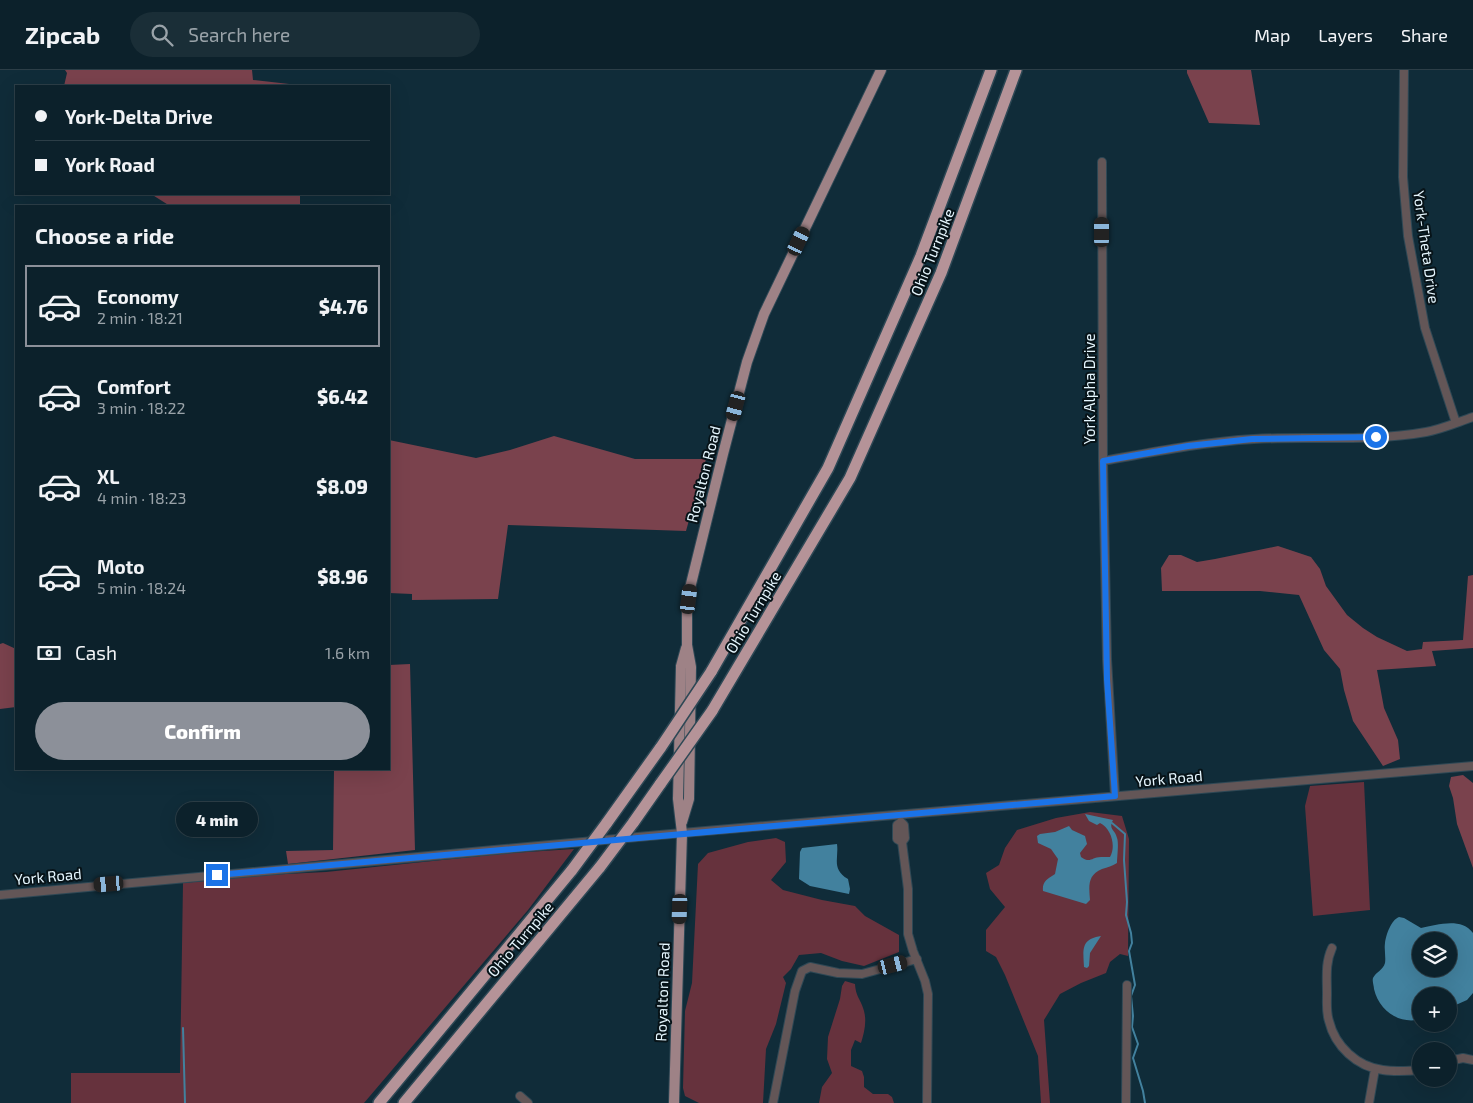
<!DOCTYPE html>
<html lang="en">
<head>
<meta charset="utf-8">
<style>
	body { margin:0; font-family:"Exo 2",sans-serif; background:#1a2e37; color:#f1f3f6; height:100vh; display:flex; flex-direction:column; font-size:19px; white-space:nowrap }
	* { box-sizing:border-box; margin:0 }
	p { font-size:16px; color:#9aa3a9 }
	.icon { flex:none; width:28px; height:28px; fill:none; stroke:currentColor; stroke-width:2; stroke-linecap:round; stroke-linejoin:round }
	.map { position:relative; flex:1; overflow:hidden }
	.sheet { position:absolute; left:15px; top:135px; width:375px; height:565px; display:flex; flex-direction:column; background:#0c212b; border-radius:0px; box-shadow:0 5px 20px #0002,0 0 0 1px #2c3e47 }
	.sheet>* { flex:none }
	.hud { position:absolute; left:15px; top:15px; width:375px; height:110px; border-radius:0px; box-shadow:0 5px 20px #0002,0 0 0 1px #2c3e47; display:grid; align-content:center; height:110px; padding:0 20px; background:#0c212b }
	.fabs { position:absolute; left:1412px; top:862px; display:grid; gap:10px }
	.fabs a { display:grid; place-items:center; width:45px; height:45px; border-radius:50%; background:#0c212b; box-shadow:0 5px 20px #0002,0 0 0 1px #2c3e47; font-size:25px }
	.end { position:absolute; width:22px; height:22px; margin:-11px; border:6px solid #1a73e8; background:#fff; box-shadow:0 0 0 2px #fff }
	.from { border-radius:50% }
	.bubble { position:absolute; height:35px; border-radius:18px; background:#0c212b; box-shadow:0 5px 20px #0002,0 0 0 1px #2c3e47; font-size:16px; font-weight:800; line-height:35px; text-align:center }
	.car { position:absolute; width:15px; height:30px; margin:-15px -8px; border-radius:6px; box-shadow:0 0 4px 1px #0007; background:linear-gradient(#222 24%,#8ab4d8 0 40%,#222 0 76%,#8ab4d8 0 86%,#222 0) }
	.hud b { display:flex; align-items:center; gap:18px; height:48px; font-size:19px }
	.hud b+b { border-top:1px solid #2c3e47 }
	.hud i { width:12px; height:12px; background:#f1f3f6 }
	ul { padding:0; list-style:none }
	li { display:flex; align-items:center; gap:15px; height:82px; margin:0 10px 8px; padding:0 10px; border:2px solid transparent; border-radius:0px }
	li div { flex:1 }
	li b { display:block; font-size:19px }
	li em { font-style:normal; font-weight:800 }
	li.selected { border-color:#8c9099 }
	li>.icon { width:45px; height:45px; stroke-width:1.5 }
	h2 { padding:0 20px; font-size:22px; line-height:60px }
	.pay { display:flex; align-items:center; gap:12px; height:55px; padding:0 20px; font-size:19px }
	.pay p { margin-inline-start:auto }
	.action { display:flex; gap:10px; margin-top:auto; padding:10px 20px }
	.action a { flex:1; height:58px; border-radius:30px; background:#8c9099; color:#fff; font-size:20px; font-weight:800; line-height:58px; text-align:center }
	header { display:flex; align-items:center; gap:30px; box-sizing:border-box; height:70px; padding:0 25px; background:#0c212b; border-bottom:1px solid #2c3e47 }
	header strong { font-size:24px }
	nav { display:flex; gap:28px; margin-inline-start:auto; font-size:18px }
	.search { width:350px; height:45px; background:#1a2e37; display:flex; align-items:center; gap:12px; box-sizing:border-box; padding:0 18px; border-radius:28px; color:#9aa3a9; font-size:19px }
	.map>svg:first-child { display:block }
	.green { fill:#66323d }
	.forest { fill:#7a424d }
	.water { fill:#42819e; fill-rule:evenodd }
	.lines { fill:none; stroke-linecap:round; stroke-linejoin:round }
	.stream { stroke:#42819e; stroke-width:2 }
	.minor-casing { stroke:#2e4855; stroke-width:10 }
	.major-casing { stroke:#2e4855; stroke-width:12 }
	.highway-casing { stroke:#2e4855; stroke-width:14 }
	.minor { stroke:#635657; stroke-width:8 }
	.major { stroke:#9e8286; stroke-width:10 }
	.highway { stroke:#b59398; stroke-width:11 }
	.highway-bridge-casing { stroke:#2e4855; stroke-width:14; stroke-linecap:butt }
	.highway-bridge { stroke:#b59398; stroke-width:11 }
	.route { stroke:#1a73e8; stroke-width:6 }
	.labels { text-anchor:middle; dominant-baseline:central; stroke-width:4; stroke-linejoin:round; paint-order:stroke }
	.street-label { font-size:15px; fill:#e5f6fe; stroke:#071318 }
</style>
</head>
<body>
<header>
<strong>Zipcab</strong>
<div class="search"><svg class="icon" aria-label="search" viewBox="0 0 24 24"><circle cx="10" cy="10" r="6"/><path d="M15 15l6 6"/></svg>Search here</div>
<nav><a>Map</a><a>Layers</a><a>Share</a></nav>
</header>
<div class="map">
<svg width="1473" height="1033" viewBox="0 0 1473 1033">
	<rect width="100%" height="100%" fill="#102c39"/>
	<path class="green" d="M1364 712 1370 840 1313 846 1305 736 1310 716Z
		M1090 742 1122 746 1129 769 1128 886 1120 884 1110 892 1106 903 1081 913 1060 924 1044 950 1050 1033H1041L1038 986 1005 905 996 887 986 881V860L1005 837 990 819 986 803 999 795 1005 778 1017 760 1056 748Z
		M776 768 785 772 786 792 771 810 783 820 822 830 855 836 865 846 899 865V882L864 896 842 891 821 883 799 885 791 899 783 907 786 913 776 954 766 979 763 1033H699L685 1026 683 1018 685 941 692 913 698 794 708 783 748 772Z
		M574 779 528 840 364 1033H71V1003H180L183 813 266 805 326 802 511 783Z
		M845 911 855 914C856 928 861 929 864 941 867 952 864 963 861 973L855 970 851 980V996L862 1001 864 1007V1017L873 1024H888L892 1027 894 1033H819L822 1017 832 1003 827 989 828 967 840 929 842 916Z"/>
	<path class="forest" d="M65 0H252L253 10 298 15V16H64L67 3Z
		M1187 0H1251L1260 55 1209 53 1187 3Z
		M151 124H300V136H170Z
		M554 366 635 389H706L686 461 508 455 498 529 412 530V524L389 523V370L476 388 510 380Z
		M1278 476 1311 487 1320 499 1326 516 1347 545 1363 558 1377 567 1407 581 1422 579 1423 572 1463 570 1468 506 1473 505V578L1432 581 1436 596 1377 600 1384 638 1398 670 1400 689 1383 696 1353 651 1344 620 1340 599 1324 580 1299 525 1260 521H1162L1161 498 1169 485H1181L1197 492 1215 489Z
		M3 573 16 579V637L0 639V574Z
		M410 594 415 780 288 794 286 781 333 780 334 699H389V595Z
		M1463 705 1473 713V798L1457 754 1453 728 1449 716 1451 707Z"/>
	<path class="water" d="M1085 744 1113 750C1108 760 1115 759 1117 768 1119 772 1117 788 1117 793 1112 796 1108 797 1102 799 1087 805 1089 817 1090 830L1086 834 1043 821C1042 812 1047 809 1055 804L1058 789 1051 779 1038 773 1037 766 1040 764 1055 762 1069 756 1072 760 1085 766 1087 774 1080 783 1081 787C1091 794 1091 787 1101 787 1104 787 1107 787 1110 787 1116 777 1112 759 1100 753L1097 755 1089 751Z
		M837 774C839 788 831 799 848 809L850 819 849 824 810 816 799 809 800 782 802 778Z
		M1399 847 1404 848 1421 858C1437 855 1461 847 1473 863V923L1467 930 1449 938V926H1421V949C1400 955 1379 941 1374 919 1374 916 1372 911 1373 908 1376 902 1383 900 1385 893 1386 886 1384 880 1385 873 1386 865 1391 850 1399 847ZM1421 871H1449V899H1421Z
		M1101 866 1090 883 1089 896 1087 898 1084 897C1083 879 1081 869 1101 866Z"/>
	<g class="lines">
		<path class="stream" d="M1112 753 1125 764 1124 790 1127 832 1126 845 1131 863 1132 873 1129 881 1135 915 1131 926 1133 946 1132 957 1138 974 1133 988 1143 1021 1145 1033
			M183 958 185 1033"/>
		<defs>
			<path id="minor" d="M1404 0 1403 107 1408 166 1425 258 1456 353
				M1102 92 1103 391 1107 589 1115 726
				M1103 391C1153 382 1203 372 1254 369 1311 366 1369 372 1426 362 1442 359 1458 352 1473 347
				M902 772 897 769V755L901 752 904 755 905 768 902 772 908 819V864L913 881 925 911 928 924 927 1033
				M0 825 682 763 1473 696
				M1332 878C1325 893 1327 908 1327 924 1327 933 1326 942 1329 951 1335 976 1357 997 1383 1000 1395 1002 1409 1001 1421 1000
				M1449 991 1463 988 1473 990
				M520 1026 528 1033
				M773 1033 795 921 802 901 810 897 838 903 862 904 917 889
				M1126 1033 1127 915
				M1369 1033 1375 999"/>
			<path id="major" d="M682 752 689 729 691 597 687 575V541L690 518 723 384 747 292 764 244 881 0
				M674 1033 682 763 678 729 681 596 686 578"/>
			<path id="highway" d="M711 602 828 398 921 186 991 0
				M712 641 850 408 941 203 1016 0
				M633 753 661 713
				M606 754 661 677
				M379 1033 572 800
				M404 1033 600 797"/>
		</defs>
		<use href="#minor" class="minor-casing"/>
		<use href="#major" class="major-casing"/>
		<use href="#highway" class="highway-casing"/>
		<use href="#minor" class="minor"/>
		<use href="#major" class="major"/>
		<use href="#highway" class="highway"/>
		<defs>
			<path id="highway-bridge" d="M661 677 711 602
				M661 713 712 641
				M600 797 633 753
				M572 800 606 754"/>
		</defs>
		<use href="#highway-bridge" class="highway-bridge-casing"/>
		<use href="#highway-bridge" class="highway-bridge"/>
	</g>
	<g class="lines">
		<path class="route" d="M217 805 1115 726 1107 609 1103 391 1188 376 1252 369 1376 367"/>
	</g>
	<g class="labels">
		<g class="street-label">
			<text transform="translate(1427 177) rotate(82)">York-Theta Drive</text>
			<text transform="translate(932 182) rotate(-68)">Ohio Turnpike</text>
			<text transform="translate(1089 319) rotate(-90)">York Alpha Drive</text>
			<text transform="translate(703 404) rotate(-76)">Royalton Road</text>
			<text transform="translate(753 542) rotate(-59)">Ohio Turnpike</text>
			<text transform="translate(1169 708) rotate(-5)">York Road</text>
			<text transform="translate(48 806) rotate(-5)">York Road</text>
			<text transform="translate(520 869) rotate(-50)">Ohio Turnpike</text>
			<text transform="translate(662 922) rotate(-88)">Royalton Road</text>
		</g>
	</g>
</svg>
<div class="fabs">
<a><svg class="icon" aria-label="layers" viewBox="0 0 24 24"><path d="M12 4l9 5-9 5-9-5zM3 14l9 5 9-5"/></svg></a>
<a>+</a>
<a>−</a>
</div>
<i class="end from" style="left:1376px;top:367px"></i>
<i class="end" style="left:217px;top:805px"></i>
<div class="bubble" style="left:176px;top:732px;width:82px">4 min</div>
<i class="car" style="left:1102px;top:162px;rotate:0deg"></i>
<i class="car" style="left:799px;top:171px;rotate:25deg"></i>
<i class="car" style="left:736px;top:336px;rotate:195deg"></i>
<i class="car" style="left:689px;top:529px;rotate:7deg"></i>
<i class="car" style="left:109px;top:814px;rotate:265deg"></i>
<i class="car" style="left:680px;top:839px;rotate:182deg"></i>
<i class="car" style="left:893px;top:895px;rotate:76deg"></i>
<div class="hud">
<b><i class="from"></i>York-Delta Drive</b>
<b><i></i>York Road</b>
</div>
<section class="sheet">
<h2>Choose a ride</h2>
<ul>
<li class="selected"><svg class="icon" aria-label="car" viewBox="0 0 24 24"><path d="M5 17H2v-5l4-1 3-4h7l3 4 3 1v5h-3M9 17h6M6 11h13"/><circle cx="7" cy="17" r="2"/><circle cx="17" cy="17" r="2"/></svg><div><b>Economy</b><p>2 min · 18:21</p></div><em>$4.76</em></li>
<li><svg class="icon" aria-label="car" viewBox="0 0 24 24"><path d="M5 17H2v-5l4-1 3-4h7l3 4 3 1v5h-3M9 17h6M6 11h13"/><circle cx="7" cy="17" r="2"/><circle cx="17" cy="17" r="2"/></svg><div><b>Comfort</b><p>3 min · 18:22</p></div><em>$6.42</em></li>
<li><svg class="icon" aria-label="car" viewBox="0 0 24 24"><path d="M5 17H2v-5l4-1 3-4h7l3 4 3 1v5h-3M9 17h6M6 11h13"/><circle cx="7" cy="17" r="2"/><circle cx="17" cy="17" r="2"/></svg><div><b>XL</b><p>4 min · 18:23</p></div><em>$8.09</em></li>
<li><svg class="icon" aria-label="car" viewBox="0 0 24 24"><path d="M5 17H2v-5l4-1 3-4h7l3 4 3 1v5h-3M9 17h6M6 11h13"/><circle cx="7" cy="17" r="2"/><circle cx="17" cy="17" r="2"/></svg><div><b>Moto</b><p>5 min · 18:24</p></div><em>$8.96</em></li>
</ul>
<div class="pay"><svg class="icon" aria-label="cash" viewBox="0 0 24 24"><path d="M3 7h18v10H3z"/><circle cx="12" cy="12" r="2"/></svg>Cash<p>1.6 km</p></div>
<div class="action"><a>Confirm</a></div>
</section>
</div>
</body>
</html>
